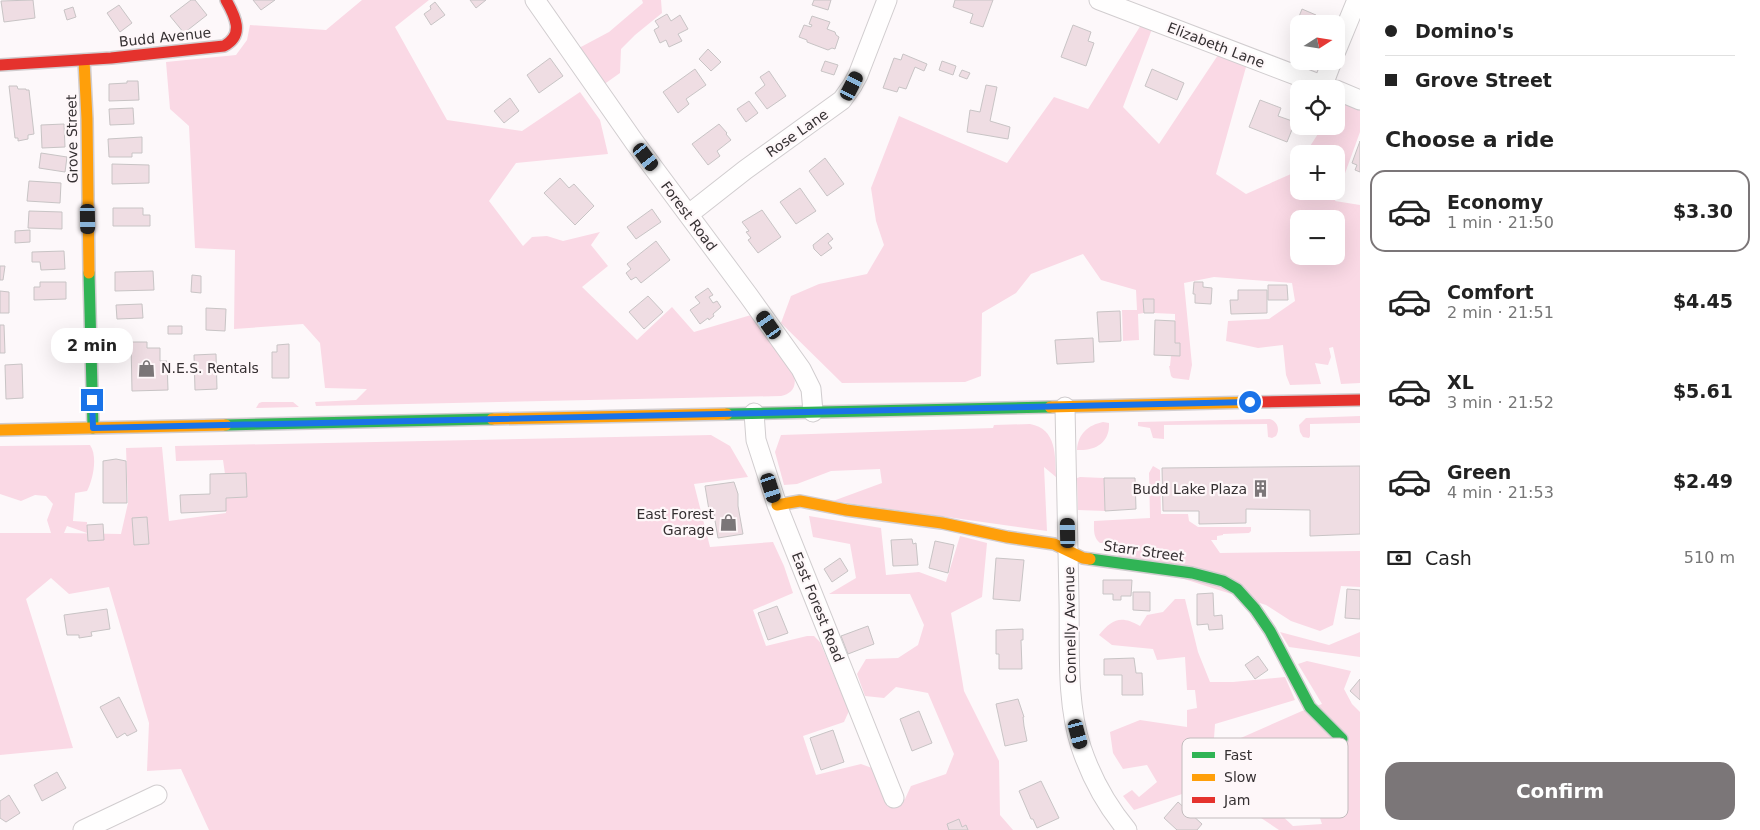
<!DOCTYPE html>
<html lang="en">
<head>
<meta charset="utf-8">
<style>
	body { margin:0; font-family:"DejaVu Sans",sans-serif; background:#f6f6f6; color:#222; height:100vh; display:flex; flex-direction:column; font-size:19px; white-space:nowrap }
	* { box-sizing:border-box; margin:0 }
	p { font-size:16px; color:#767676 }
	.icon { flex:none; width:28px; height:28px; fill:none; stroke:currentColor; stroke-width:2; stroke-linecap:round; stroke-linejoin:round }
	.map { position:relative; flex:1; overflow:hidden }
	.side { display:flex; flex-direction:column; background:#fff; width:400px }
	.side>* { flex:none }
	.guide { display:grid; align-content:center; height:110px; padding:0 25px; background:#fff }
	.needle { width:32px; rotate:78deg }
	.tools { position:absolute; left:1290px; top:15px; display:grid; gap:10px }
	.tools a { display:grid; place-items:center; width:55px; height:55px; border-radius:10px; background:#fff; box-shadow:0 5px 20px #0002; font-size:25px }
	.end { position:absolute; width:22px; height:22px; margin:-11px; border:6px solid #1a73e8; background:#fff; box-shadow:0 0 0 2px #fff }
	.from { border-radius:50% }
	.bubble { position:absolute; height:35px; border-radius:15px; background:#fff; box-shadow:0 5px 20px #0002; font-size:16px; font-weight:600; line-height:35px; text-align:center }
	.car { position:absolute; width:15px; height:30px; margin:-15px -8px; border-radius:6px; box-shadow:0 0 4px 1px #0007; background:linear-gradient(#222 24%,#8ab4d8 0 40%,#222 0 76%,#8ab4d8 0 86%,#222 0) }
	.guide b { display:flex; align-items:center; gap:18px; height:48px; font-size:19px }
	.guide b+b { border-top:1px solid #e0e0e0 }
	.guide i { width:12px; height:12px; background:#222 }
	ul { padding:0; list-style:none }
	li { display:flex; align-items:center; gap:15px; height:82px; margin:0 10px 8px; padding:0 15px; border:2px solid transparent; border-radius:15px }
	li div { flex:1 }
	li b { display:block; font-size:19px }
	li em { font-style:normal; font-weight:600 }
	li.active { border-color:#7b7678 }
	li>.icon { width:45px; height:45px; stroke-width:1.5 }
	h2 { padding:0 25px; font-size:22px; line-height:60px }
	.pay { display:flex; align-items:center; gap:12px; height:55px; padding:0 25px; font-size:19px }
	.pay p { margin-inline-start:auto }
	.cta { display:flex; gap:10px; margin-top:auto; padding:10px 25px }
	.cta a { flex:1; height:58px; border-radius:15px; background:#7b7678; color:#fff; font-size:20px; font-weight:600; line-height:58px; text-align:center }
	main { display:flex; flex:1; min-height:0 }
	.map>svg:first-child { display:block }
	.green { fill:#fad9e5; fill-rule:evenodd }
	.building { fill:#efdde3; stroke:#c8c4c5 }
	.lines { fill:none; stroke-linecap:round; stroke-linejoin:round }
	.street-casing { stroke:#d1cdcf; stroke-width:21 }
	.fast-casing { stroke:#d1cdcf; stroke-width:14 }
	.slow-casing { stroke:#d1cdcf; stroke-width:14 }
	.jam-casing { stroke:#d1cdcf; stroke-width:14 }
	.street { stroke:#fffefe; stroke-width:19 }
	.fast { stroke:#30b455; stroke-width:11 }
	.slow { stroke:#ff9f0a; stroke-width:11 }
	.jam { stroke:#e5322d; stroke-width:11 }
	.route { stroke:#1a73e8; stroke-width:6 }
	.labels { text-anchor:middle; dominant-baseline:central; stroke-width:4.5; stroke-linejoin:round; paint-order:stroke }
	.street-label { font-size:14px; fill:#353032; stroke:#fef7f9 }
	.poi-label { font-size:14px; fill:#353032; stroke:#fef7f9; text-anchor:end }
	.key { fill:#fef7f9; stroke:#c2bbbd; stroke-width:1 }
	.key-label { font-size:14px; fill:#353032 }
</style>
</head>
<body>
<main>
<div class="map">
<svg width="1360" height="830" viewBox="0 0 1360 830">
	<rect width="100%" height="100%" fill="#fdf8fa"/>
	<path class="green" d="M362 0H429L395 27 447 120 522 131 580 92 600 120 608 154 516 163 489 201 523 246 532 237 547 236 563 241 600 232 591 245 608 266 582 287 637 340 672 307 694 332 751 315 794 376C797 387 791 394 781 396L316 406 315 402 356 400 367 389 325 388 320 343 303 324 234 329 235 250 195 248 189 126 170 109 166 62 236 55 247 40 250 25 326 30Z
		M642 0H661L662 13 635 35 621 49 620 73 603 85 579 48 609 32 643 3Z
		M1141 25 1152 29 1123 107 1159 144 1218 55 1246 67 1216 174 1246 194 1291 174 1299 163V191H1336V154H1305L1323 126H1336V106L1340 101 1360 108V132L1335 201 1360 205V383L1341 384 1333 347 1329 348 1331 357 1328 365 1315 363 1321 384 1290 385 1286 375 1283 345 1258 348 1226 341 1228 321 1269 319 1295 301 1292 283 1214 277 1184 283 1192 365 1189 380 1173 378 1171 376 1169 366H1170L1171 356 1180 343H1175V314L1154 313 1153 299H1143L1144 313 1138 314 1139 340 1123 341 1122 310H1137L1136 290 1101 280 1083 254 1031 274 1016 293 982 313 981 376 965 382 842 383 781 323 791 296 819 284 867 274 884 245 876 221 871 188 899 116 1007 163 1054 97 1088 109ZM1299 219H1336V256H1299Z
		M262 402H293L299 407 256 408 259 403Z
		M1360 416V423L1310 424V436L1309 438 1303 437 1300 432 1299 425 1306 418Z
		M1270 419C1278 422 1280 429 1276 436L1272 438 1268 437 1267 424 1164 425V439L1153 438 1150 428 1138 426V422Z
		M1103 422 1109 423C1110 442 1096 451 1077 450 1078 434 1088 425 1103 422Z
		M1030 424C1057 429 1055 455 1056 477L1044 467 1047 531 833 501 882 483 880 469 831 471 797 484 784 485 775 452 781 435 993 428 994 425Z
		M711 435 730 446 748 477 694 484 710 547 773 542 784 566 793 593 753 610 766 646 807 636H814L820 642 849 711 844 722 803 736 816 775 861 764 872 768 889 806 905 799 911 786 946 774 954 754 928 693 896 687 884 698 865 696 857 674 866 659 898 658 918 645 924 625 910 594H829L856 578 850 544 813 537 809 516 881 528 886 575 919 572 946 582 960 536 987 543 982 597 951 613 964 691 999 761 1000 815 1013 830H209L181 769 147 771 149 723 109 587 69 594 51 578 26 599 73 748 0 755V533H51L47 520 53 504 46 496 35 495 21 501 0 494V446L90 445C98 456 93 480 87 491L75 493 73 521 87 522V533L67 526 64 533 121 534 128 503 126 448 162 447 169 521 226 513V498L247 497 245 473 225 474 223 460 176 461 175 446Z
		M1153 466 1160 470 1161 514H1188L1189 521 1198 527H1251V531L1249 533 1223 534V535L1217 536V540H1211L1220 553 1360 551V587L1341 586 1333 625 1320 631 1291 621 1266 605 1121 559 1109 543H1100C1093 537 1094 530 1094 521L1150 518 1149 473Z
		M1080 477 1104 478 1105 511 1078 510 1077 478Z
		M1175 599H1185L1198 652 1210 682H1233L1285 677 1295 700 1215 724 1214 738 1218 748 1302 711 1322 704 1298 664 1307 661 1351 671 1344 689 1352 704 1360 712V830H1279L1243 806 1262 797 1293 826 1322 824 1304 770 1284 745 1250 743 1237 765 1197 789 1134 810 1123 796 1132 790 1139 797 1157 782 1147 765 1123 769 1113 753 1110 732 1140 720 1187 727V710L1197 708 1195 690H1187L1185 657 1157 660 1153 649 1112 645 1099 635C1112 619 1121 615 1140 626L1147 615 1163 612Z
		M1280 632 1329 645 1360 632V657L1289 647Z"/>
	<path class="building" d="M33 0 35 18 4 22 1 1Z
		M191 0H195L207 15 184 33 170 16Z
		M253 0H275L261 10Z
		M470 0H486L476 8Z
		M814 0H831L828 10 812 5Z
		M955 0H993L983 27 970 23 973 14 953 7Z
		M435 2 445 15 431 25 424 14 431 9 430 6Z
		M119 5 132 23 120 32 107 13Z
		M73 7 76 17 67 20 64 10Z
		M1302 9 1316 15 1314 19 1325 23 1299 24V40L1291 37Z
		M667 14 671 21 680 15 688 29 678 34 682 41 669 47 666 40 660 43 654 30 659 27 655 21Z
		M812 16 830 22 827 29 835 32 836 35 839 37 835 49 832 48 828 50 807 42V40L799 37 804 25 811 27 812 25 809 24Z
		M1073 25 1091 32 1088 41 1094 43 1086 66 1061 57Z
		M708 49 721 62 711 71 699 59Z
		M903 54 927 64 924 71 915 67 906 89 899 87 897 92 883 88 894 58 901 60Z
		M550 58 563 76 539 93 527 75Z
		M825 61 838 65 834 75 821 71Z
		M942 61 956 66 953 75 939 70Z
		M695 69 706 85 686 99 689 104 678 113 663 92Z
		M1152 69 1184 83 1177 100 1145 86Z
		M962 70 970 73 967 79 959 76Z
		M769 71 786 96 767 109 755 93 765 85 760 77Z
		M127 81H138L139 100 109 101V84L127 83Z
		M986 85 997 87 990 121 1010 127 1008 139 967 132 970 110 980 112Z
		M9 86H17L18 89H26V90H29L34 134 28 135V139L18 141V138H15Z
		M510 98 519 111 504 123 494 111Z
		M1260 100 1281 108 1278 116 1295 122 1287 142 1249 127Z
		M749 101 758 113 746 122 737 109Z
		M133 108 134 124 110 125 109 109Z
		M64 124 65 147 42 148 41 125Z
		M719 124 727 133 726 134 731 140 717 151 720 156 708 165 692 144Z
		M142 137V153H132V157H109L108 139Z
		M1360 141V172L1355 170 1357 165 1352 163Z
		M41 153 67 157 65 172 39 168Z
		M825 158 844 184 827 196 809 171Z
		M112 164 149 165V183L112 184Z
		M560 178 569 188 574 184 594 206 575 225 544 193Z
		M29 181 61 183 60 203 27 201Z
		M800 188 816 211 796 224 780 202Z
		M113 208H143V215H150V226H113Z
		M652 209 661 222 636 239 627 227Z
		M762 210 781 237 758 253 748 240 751 238 746 232 749 231 742 222Z
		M29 211 62 212V229L28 228Z
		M30 230V242L15 243V231Z
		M828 233 833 239 828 243 832 248 821 256 814 249 813 245Z
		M656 241 670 260 641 283 636 277 631 280 626 273 631 269 627 264Z
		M64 251 65 269 41 270 40 262H32V252Z
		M0 266H5L3 280H0Z
		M153 271 154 290 115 291V272Z
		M192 275 201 276V293L191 292Z
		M40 282H66V299L34 300V287H40Z
		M1194 282H1203V287L1212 288 1211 304 1195 303V294H1193Z
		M1268 285H1287L1288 300H1268Z
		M708 288 713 295 709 297 713 303 717 301 721 307 713 314 714 316 709 320 708 318 700 324 690 310 700 303 695 297Z
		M1238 290H1267V313L1231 314 1230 300H1238Z
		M0 291 9 292V313H0Z
		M648 296 663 312 644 329 629 312Z
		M1143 299H1154V313H1144Z
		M142 304 143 318 117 319 116 305Z
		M206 308 226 309 225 331 206 330Z
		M1120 311 1121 341 1099 342 1097 312Z
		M1155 320 1175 321V343H1180V356L1154 355Z
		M0 325H4L5 353H0Z
		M168 326H182V334H168Z
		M1093 338 1094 362 1057 364 1055 340Z
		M131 342H147V348H160V361H167L168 390 132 391Z
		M289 344V378H272V352H277V345Z
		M216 354 217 389 195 390 194 355Z
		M22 364 23 398 6 399 5 365Z
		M116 459 126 461 127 503H103V461Z
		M1360 466V534L1310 536V510L1246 509V523L1199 524V511H1163L1162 468Z
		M246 473 247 497 226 498V511L181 513 180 495 210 494V474Z
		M1104 478H1135L1136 509 1105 511Z
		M734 482 738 494V506L743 534 718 538 713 509 709 510 705 486Z
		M147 517 149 544 134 545 132 518Z
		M103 524 104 540 88 541 87 525Z
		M912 539 913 544 916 543 918 565 893 566 891 540Z
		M935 541 954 545 948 573 929 568Z
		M840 558 848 571 832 582 824 569Z
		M996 558 1024 560 1020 601 993 599Z
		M1103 580H1132L1131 596H1121V600H1113V594H1103Z
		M1347 589 1360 590V619L1345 618Z
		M1133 592H1150V611L1133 610Z
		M1213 593 1214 616 1222 615 1223 629 1209 630 1208 624 1197 625V594Z
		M777 606 788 633 768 640 758 613Z
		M107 609 110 629 91 632 92 636 79 638V635H67L64 615Z
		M868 626 874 644 848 654 841 636Z
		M1023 629V640H1021L1022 669H999V654H996V630Z
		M1258 656 1268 670 1255 679 1245 665Z
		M1134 658 1136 673H1142L1143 695H1122V675H1104V659Z
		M1360 679V700L1350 691Z
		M119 697 137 731 127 736 125 733 117 738 100 707Z
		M1018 699 1024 717H1023L1024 726 1027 741 1005 746 996 704Z
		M919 711 932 743 912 751 900 719Z
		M833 730 844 762 821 770 810 738Z
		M57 772 66 788 42 801 34 785Z
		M1041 781 1059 818 1037 828 1033 819H1031L1019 791Z
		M9 795 20 813 6 822 0 818V801Z
		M1178 802 1202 824 1197 830H1177L1164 818Z
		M959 819 962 827 966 825 968 830H949L947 824Z"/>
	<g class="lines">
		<defs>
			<path id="street" d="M535 0 635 143 748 295 801 369 811 389 813 412
				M1099 0 1332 89
				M1336 51 1357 0
				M1323 85 1332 61
				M1336 90 1360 100
				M689 214 745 170 842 100 852 86 858 75 887 0
				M1065 407C1066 471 1068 536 1069 600 1070 648 1066 701 1081 747 1091 777 1107 806 1127 830
				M754 413 756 440 777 505 894 798
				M83 830 157 795"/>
			<path id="fast" d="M89 273 93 428
				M727 414 1050 407
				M226 425 492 419
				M1090 559 1192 573 1223 581 1237 589 1255 609 1270 631 1310 707 1342 739"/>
			<path id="slow" d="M84 60 87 119 89 273
				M1050 407 1256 402
				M492 419 727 414
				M0 430 226 425
				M777 505 800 501 846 510 942 523 1007 537 1054 544 1083 558 1090 559"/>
			<path id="jam" d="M0 65 111 58 224 46C245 35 235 16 226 0
				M1256 402 1360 400"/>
		</defs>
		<use href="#street" class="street-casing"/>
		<use href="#fast" class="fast-casing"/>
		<use href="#slow" class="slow-casing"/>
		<use href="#jam" class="jam-casing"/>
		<use href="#street" class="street"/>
		<use href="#fast" class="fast"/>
		<use href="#slow" class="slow"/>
		<use href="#jam" class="jam"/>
	</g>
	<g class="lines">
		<path class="route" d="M92 400 93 428 1250 402"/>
	</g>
	<defs>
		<symbol id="shop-bare" viewBox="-9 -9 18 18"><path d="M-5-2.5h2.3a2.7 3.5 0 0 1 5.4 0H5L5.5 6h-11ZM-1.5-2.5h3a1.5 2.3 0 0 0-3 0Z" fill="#7b7678" stroke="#fef7f9" stroke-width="2.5" paint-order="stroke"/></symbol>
		<symbol id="building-bare" viewBox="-9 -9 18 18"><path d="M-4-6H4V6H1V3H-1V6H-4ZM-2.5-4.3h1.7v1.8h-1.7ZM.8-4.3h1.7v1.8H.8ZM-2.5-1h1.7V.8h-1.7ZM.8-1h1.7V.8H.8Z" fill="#7b7678" stroke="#fef7f9" stroke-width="2.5" paint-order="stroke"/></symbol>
	</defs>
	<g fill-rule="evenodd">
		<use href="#shop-bare" x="134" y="356" width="25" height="25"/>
		<use href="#building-bare" x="1248" y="476" width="25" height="25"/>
		<use href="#shop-bare" x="716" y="510" width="25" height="25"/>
	</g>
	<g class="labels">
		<g class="street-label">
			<text transform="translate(165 37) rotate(-6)">Budd Avenue</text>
			<text transform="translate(1216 45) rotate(21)">Elizabeth Lane</text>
			<text transform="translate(797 133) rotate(-35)">Rose Lane</text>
			<text transform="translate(72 139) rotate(-91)">Grove Street</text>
			<text transform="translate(689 216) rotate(53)">Forest Road</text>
			<text transform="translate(1144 551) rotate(8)">Starr Street</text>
			<text transform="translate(818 607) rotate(68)">East Forest Road</text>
			<text transform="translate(1070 625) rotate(-91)">Connelly Avenue</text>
		</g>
		<g class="poi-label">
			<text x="161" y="368" text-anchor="start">N.E.S. Rentals</text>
			<text x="1247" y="489">Budd Lake Plaza</text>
			<text x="714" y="514">East Forest<tspan x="714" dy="16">Garage</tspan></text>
		</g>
	</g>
	<rect x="1182" y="738" width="166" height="80" rx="8" class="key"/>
	<rect x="1192" y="752" width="23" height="6" fill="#30b455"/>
	<rect x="1192" y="774" width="23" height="7" fill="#ff9f0a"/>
	<rect x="1192" y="797" width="23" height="6" fill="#e5322d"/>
	<g class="key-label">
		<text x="1224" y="760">Fast</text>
		<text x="1224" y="782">Slow</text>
		<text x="1224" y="805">Jam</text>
	</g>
</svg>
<div class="tools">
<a><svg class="needle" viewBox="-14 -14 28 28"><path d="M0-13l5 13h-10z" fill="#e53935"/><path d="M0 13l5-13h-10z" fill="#767676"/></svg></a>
<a><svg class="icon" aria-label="locate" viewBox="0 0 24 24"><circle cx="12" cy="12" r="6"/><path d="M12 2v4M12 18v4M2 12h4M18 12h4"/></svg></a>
<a>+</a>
<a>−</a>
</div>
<i class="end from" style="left:1250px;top:402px"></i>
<i class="end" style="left:92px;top:400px"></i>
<div class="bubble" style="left:51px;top:328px;width:82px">2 min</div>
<i class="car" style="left:852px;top:86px;rotate:27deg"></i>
<i class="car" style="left:646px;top:157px;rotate:143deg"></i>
<i class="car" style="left:88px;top:219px;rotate:179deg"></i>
<i class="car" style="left:769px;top:325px;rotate:325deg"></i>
<i class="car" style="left:771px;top:488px;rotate:162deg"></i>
<i class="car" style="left:1068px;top:533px;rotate:359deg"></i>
<i class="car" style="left:1078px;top:734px;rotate:165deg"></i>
</div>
<section class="side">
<div class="guide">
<b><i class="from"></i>Domino's</b>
<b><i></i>Grove Street</b>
</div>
<h2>Choose a ride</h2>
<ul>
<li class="active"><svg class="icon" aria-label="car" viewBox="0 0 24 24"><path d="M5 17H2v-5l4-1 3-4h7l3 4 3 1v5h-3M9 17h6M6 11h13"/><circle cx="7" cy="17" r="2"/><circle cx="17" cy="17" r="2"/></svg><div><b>Economy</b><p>1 min · 21:50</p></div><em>$3.30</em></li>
<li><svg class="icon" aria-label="car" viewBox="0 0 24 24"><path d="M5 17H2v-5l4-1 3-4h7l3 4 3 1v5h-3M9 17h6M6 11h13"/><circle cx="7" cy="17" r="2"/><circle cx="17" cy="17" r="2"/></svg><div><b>Comfort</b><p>2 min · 21:51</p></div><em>$4.45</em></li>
<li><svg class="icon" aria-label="car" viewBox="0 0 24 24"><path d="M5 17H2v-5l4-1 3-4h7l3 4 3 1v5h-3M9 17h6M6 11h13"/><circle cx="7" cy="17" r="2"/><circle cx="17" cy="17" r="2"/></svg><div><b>XL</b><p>3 min · 21:52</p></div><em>$5.61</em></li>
<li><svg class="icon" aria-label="car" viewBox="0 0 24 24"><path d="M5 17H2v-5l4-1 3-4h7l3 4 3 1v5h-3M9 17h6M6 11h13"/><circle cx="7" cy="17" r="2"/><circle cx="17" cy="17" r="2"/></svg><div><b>Green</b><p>4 min · 21:53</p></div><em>$2.49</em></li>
</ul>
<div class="pay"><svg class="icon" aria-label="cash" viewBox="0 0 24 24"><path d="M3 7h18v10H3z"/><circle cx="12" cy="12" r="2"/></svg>Cash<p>510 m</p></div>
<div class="cta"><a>Confirm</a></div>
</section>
</main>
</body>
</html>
